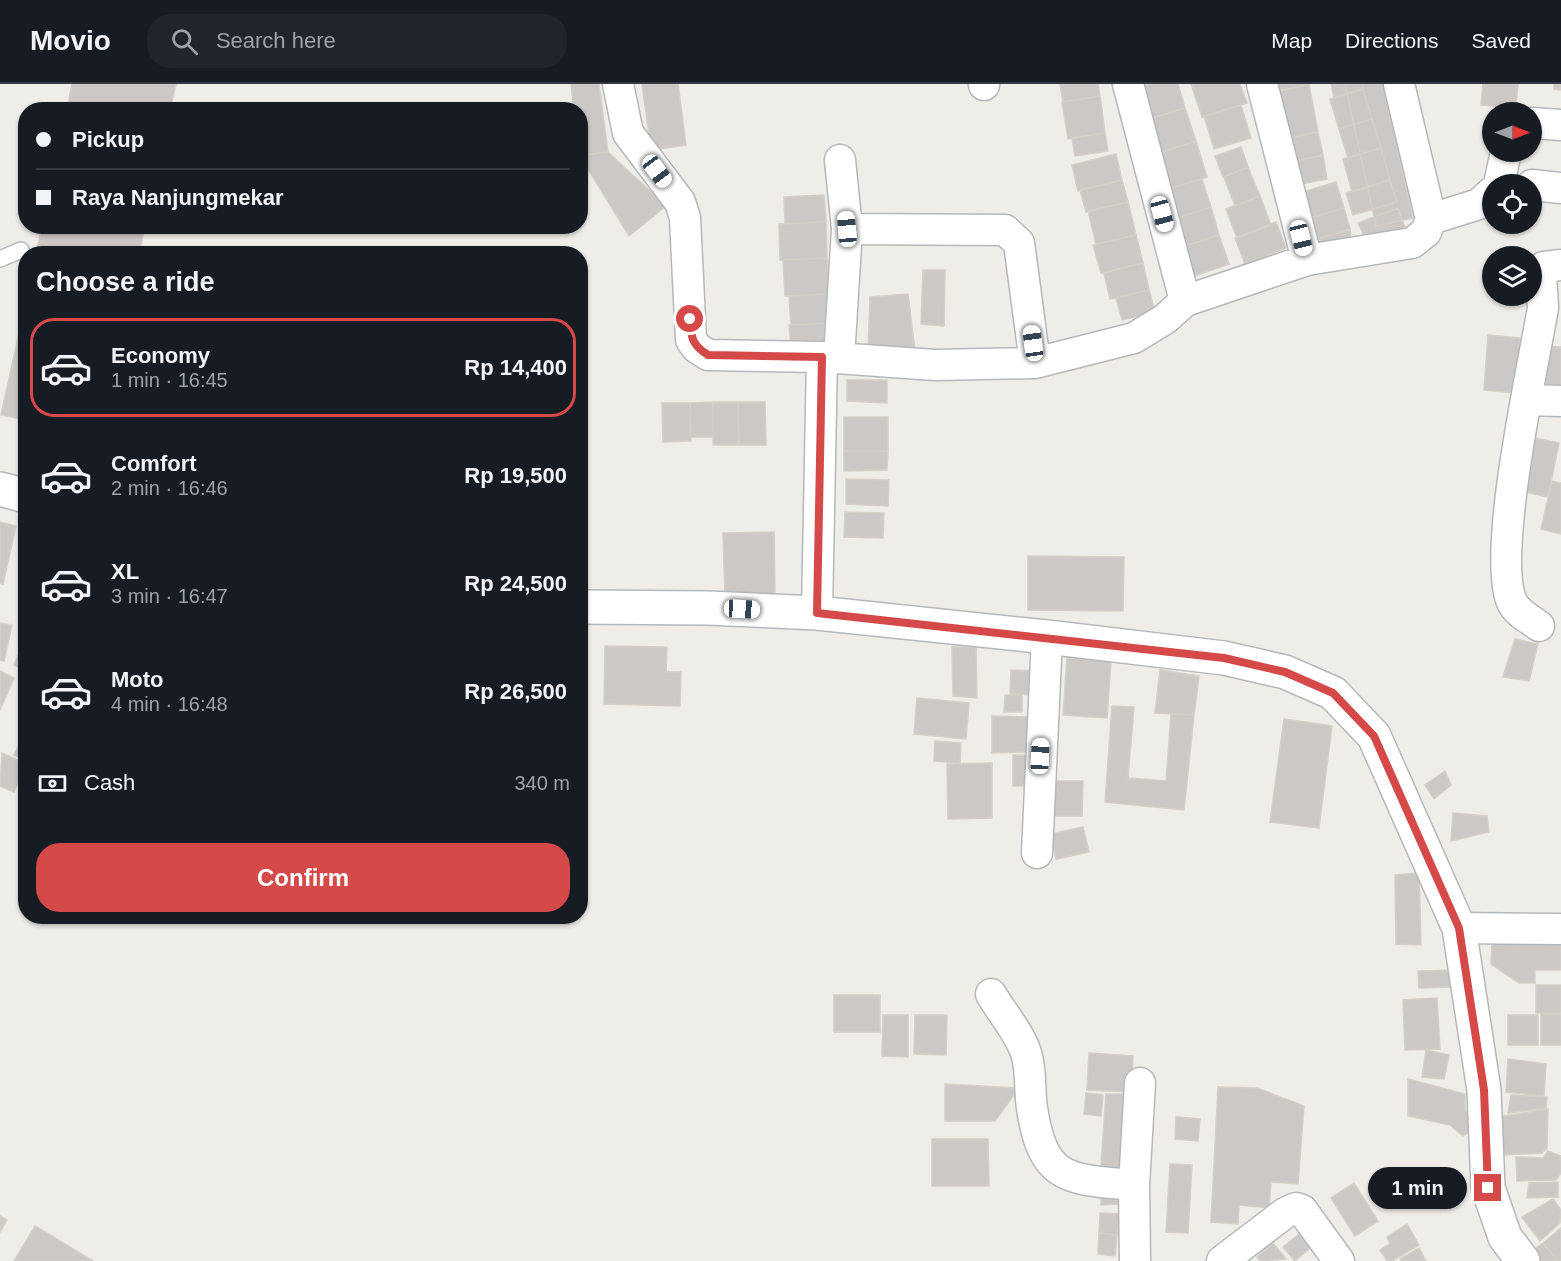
<!DOCTYPE html>
<html lang="en">
<head>
<meta charset="utf-8">
<style>
	body { margin:0; font-family:Helvetica,sans-serif; background:#20242c; color:#f1f3f6; height:100vh; display:flex; flex-direction:column; font-size:22px; white-space:nowrap }
	* { box-sizing:border-box; margin:0 }
	p { font-size:20px; color:#9ea1a6 }
	.icon { flex:none; width:33px; height:33px; fill:none; stroke:currentColor; stroke-width:2; stroke-linecap:round; stroke-linejoin:round }
	.map { position:relative; flex:1; overflow:hidden }
	.drawer { position:absolute; left:18px; top:162px; width:570px; height:678px; display:flex; flex-direction:column; background:#171b24; border-radius:24px; box-shadow:0 2px 4px #0004 }
	.drawer>* { flex:none }
	.hud { position:absolute; left:18px; top:18px; width:570px; height:132px; border-radius:24px; box-shadow:0 2px 4px #0004; display:grid; align-content:center; height:132px; padding:0 18px; background:#171b24 }
	.needle { width:39px; rotate:90deg }
	.fabs { position:absolute; left:1482px; top:18px; display:grid; gap:12px }
	.fabs a { display:grid; place-items:center; width:60px; height:60px; border-radius:50%; background:#171b24; box-shadow:0 2px 4px #0004; font-size:30px }
	.end { position:absolute; width:27px; height:27px; margin:-14px; border:8px solid #d54949; background:#fff; box-shadow:0 0 0 3px #fff }
	.from { border-radius:50% }
	.bubble { position:absolute; height:42px; border-radius:21px; background:#171b24; box-shadow:0 2px 4px #0004; font-size:20px; font-weight:700; line-height:42px; text-align:center }
	.car { position:absolute; width:18px; height:36px; margin:-18px -9px; border-radius:8px; box-shadow:0 0 4px 2px #0007; background:linear-gradient(#fff 24%,#345 0 40%,#fff 0 76%,#345 0 86%,#fff 0) }
	.hud b { display:flex; align-items:center; gap:21px; height:57px; font-size:22px }
	.hud b+b { border-top:2px solid #363941 }
	.hud i { width:15px; height:15px; background:#f1f3f6 }
	ul { padding:0; list-style:none }
	li { display:flex; align-items:center; gap:18px; height:99px; margin:0 12px 9px; padding:0 6px; border:3px solid transparent; border-radius:24px }
	li div { flex:1 }
	li b { display:block; font-size:22px }
	li em { font-style:normal; font-weight:700 }
	li.selected { border-color:#d54949 }
	li>.icon { width:54px; height:54px; stroke-width:1.5 }
	h2 { padding:0 18px; font-size:27px; line-height:72px }
	.pay { display:flex; align-items:center; gap:15px; height:66px; padding:0 18px; font-size:22px }
	.pay p { margin-inline-start:auto }
	.primary-button { display:flex; gap:12px; margin-top:auto; padding:12px 18px }
	.primary-button a { flex:1; height:69px; border-radius:24px; background:#d54949; color:#fff; font-size:24px; font-weight:700; line-height:69px; text-align:center }
	header { display:flex; align-items:center; gap:36px; box-sizing:border-box; height:84px; padding:0 30px; background:#171b24; border-bottom:2px solid #363941 }
	header strong { font-size:28px }
	nav { display:flex; gap:33px; margin-inline-start:auto; font-size:21px }
	.search { width:420px; height:54px; background:#20242c; display:flex; align-items:center; gap:15px; box-sizing:border-box; padding:0 21px; border-radius:24px; color:#9ea1a6; font-size:22px }
	.map>svg:first-child { display:block }
	.building { fill:#cbc8c5; stroke:#d4cfc7; stroke-width:1.5 }
	.lines { fill:none; stroke-linecap:round; stroke-linejoin:round }
	.service-casing { stroke:#b5b8bb; stroke-width:18 }
	.minor-casing { stroke:#b5b8bb; stroke-width:33 }
	.tertiary-casing { stroke:#b5b8bb; stroke-width:36 }
	.service { stroke:#fff; stroke-width:15 }
	.minor { stroke:#fff; stroke-width:30 }
	.tertiary { stroke:#fff; stroke-width:33 }
	.route { stroke:#d54949; stroke-width:8 }
</style>
</head>
<body>
<header>
<strong>Movio</strong>
<div class="search"><svg class="icon" aria-label="search" viewBox="0 0 24 24"><circle cx="10" cy="10" r="6"/><path d="M15 15l6 6"/></svg>Search here</div>
<nav><a>Map</a><a>Directions</a><a>Saved</a></nav>
</header>
<div class="map">
<svg width="1561" height="1177" viewBox="0 0 1561 1177">
	<rect width="100%" height="100%" fill="#efede8"/>
	<path class="building" d="M72 0H176L170 26H67Z
		M571 0H599L608 68 580 71V26H574Z
		M642 0H678L686 61 651 66Z
		M1060 0H1098L1100 12 1063 18Z
		M1137 0H1178L1185 24 1149 35Z
		M1191 0H1240L1247 19 1202 33Z
		M1270 0H1310L1269 9Z
		M1331 0H1362L1363 5 1334 14Z
		M1345 0H1383L1413 134 1376 142Z
		M1483 0H1518L1516 24 1481 21Z
		M1554 0H1561V6L1554 5Z
		M1309 1 1318 48 1279 55 1271 9Z
		M1363 5 1372 35 1339 45 1330 15Z
		M1100 12 1105 49 1068 55 1062 18Z
		M1241 21 1251 54 1214 65 1204 32Z
		M1185 24 1196 57 1160 69 1149 35Z
		M1372 35 1381 64 1348 74 1339 45Z
		M1318 48 1323 71 1291 78 1283 55Z
		M1105 49 1108 67 1075 72 1072 54Z
		M1196 57 1207 93 1165 106 1154 70Z
		M1241 63 1248 83 1223 93 1215 72Z
		M1381 64 1390 96 1352 108 1343 75Z
		M608 68 666 122 629 152 580 72Z
		M1116 70 1122 96 1078 107 1072 81Z
		M1323 71 1327 95 1296 101 1291 78Z
		M1248 83 1260 112 1235 122 1224 93Z
		M1202 95 1211 123 1174 135 1164 106Z
		M1122 96 1128 118 1086 128 1080 106Z
		M1390 96 1397 118 1353 131 1346 109Z
		M1336 98 1344 124 1301 137 1293 111Z
		M824 111 826 138 785 140 784 113Z
		M1260 112 1271 141 1237 154 1226 125Z
		M1128 118 1136 151 1096 160 1088 127Z
		M1211 123 1219 151 1179 164 1170 136Z
		M1344 124 1350 145 1304 159 1298 138Z
		M1398 124 1408 152 1369 163 1358 139Z
		M826 138 827 174 780 176 779 140Z
		M1276 138 1286 164 1245 180 1235 154Z
		M42 142H145L139 170H36Z
		M1350 145 1352 164 1317 170 1309 158Z
		M1136 151 1143 179 1101 189 1093 161Z
		M1219 151 1229 180 1192 193 1183 163Z
		M827 174 829 210 785 212 783 176Z
		M1143 179 1149 206 1110 215 1104 189Z
		M923 186H945L944 242 921 240Z
		M1149 206 1155 228 1122 236 1116 214Z
		M829 210 831 239 791 241 789 212Z
		M908 210 915 267 868 268 870 213Z
		M26 217V336L1 331Z
		M831 239 832 260 791 262 789 241Z
		M1488 251 1520 254 1515 309 1484 306Z
		M1548 262 1561 263V307L1543 304Z
		M847 296H887V319L847 317Z
		M713 318V353H690V319Z
		M713 318H738L739 361H713Z
		M738 318H765L766 361H739Z
		M662 319H690L691 357 663 358Z
		M844 333H888V367H844Z
		M1535 354 1559 359 1548 413 1525 408Z
		M844 367H888L887 386 844 387Z
		M846 395 889 396 888 422 846 420Z
		M1552 397 1561 399V450L1541 445Z
		M845 428 884 429 883 454 844 453Z
		M0 438 16 442 3 500 0 499Z
		M774 448 775 512H725L723 449Z
		M1028 472 1124 473 1123 527 1028 526Z
		M0 539 12 541 4 577 0 576Z
		M25 554 26 555V586L14 581Z
		M1515 555 1538 560 1529 597 1503 593Z
		M605 562 667 563 666 588H681L680 622 604 620Z
		M952 563H976L977 614 953 612Z
		M1067 574 1111 577 1107 634 1063 631Z
		M1011 586 1041 587 1040 611 1010 610Z
		M1160 586 1199 592 1194 631 1155 629Z
		M0 587 14 594 0 626Z
		M1005 611H1022V628H1004Z
		M917 614 969 619 966 655 914 650Z
		M1112 622 1134 623 1128 694 1166 697 1171 630 1194 631 1184 726 1105 718Z
		M992 632 1030 633 1029 668 992 669Z
		M1284 635 1332 642 1319 744 1270 738Z
		M26 647V676L14 671Z
		M935 657 961 659 960 679 934 677Z
		M2 669 26 680 14 708 0 702Z
		M1013 671H1029L1030 702H1013Z
		M992 679V734L948 735 947 680Z
		M1445 687 1451 701 1434 715 1425 701Z
		M1048 697H1083L1082 732H1047Z
		M1453 729 1487 732 1489 748 1451 757Z
		M1083 743 1089 768 1056 775 1051 750Z
		M1419 789 1421 861 1396 860 1395 791Z
		M1561 857V886H1535V899H1519L1491 880 1492 858Z
		M1457 886V903L1419 904 1418 887Z
		M1536 901H1561V929H1536Z
		M834 911H880V948H834Z
		M1437 914 1440 965 1405 966 1403 916Z
		M1541 930H1561V961H1541Z
		M883 931H908V973L882 972Z
		M915 931H947L946 971 914 970Z
		M1508 931H1538V961H1508Z
		M1426 966 1449 971 1444 995 1422 993Z
		M1089 969 1133 972 1131 1008 1087 1006Z
		M1508 975 1546 980 1544 1012 1506 1008Z
		M1408 995 1465 1010V1026L1481 1039 1463 1052 1450 1041 1408 1032Z
		M945 1000 1019 1004 995 1037H945Z
		M1218 1003 1257 1004 1304 1022 1298 1100 1271 1098 1269 1124 1239 1121 1238 1140 1211 1138Z
		M1086 1009 1103 1011 1101 1032 1084 1030Z
		M1106 1010H1130L1123 1095 1100 1094Z
		M1511 1011 1547 1013 1546 1024 1508 1029Z
		M1548 1025 1547 1064 1542 1069 1502 1071 1499 1033Z
		M1176 1033 1200 1035 1198 1057 1175 1055Z
		M932 1055H988L989 1102H932Z
		M1548 1067 1561 1072V1089L1556 1096 1517 1097 1516 1073 1543 1074Z
		M1170 1080 1192 1081 1188 1149 1166 1148Z
		M1558 1098V1113L1527 1114 1529 1099Z
		M1354 1099 1378 1137 1355 1152 1331 1114Z
		M1118 1107V1120L1101 1121V1108Z
		M1553 1115 1561 1126 1560 1139 1540 1157 1522 1133Z
		M1100 1129 1119 1130 1117 1151 1099 1149Z
		M0 1132 7 1136 0 1148Z
		M1407 1140 1419 1161 1392 1177H1387L1380 1166 1390 1160 1387 1153Z
		M35 1142 93 1177H14Z
		M1561 1144V1176L1558 1177 1543 1159Z
		M1099 1149 1117 1151 1115 1172 1098 1170Z
		M1299 1150 1310 1164 1295 1177 1283 1163Z
		M1273 1159 1286 1175 1260 1177 1257 1173Z
		M1543 1159 1558 1177H1539L1531 1168Z
		M1419 1164 1426 1177H1401L1400 1175Z"/>
	<g class="lines">
		<defs>
			<path id="service" d="M0 175 21 166"/>
			<path id="minor" d="M618 0 628 49 680 118 685 134 691 256 697 264 708 271 822 273 935 281 1035 279 1134 254 1165 235 1185 217 1307 176 1412 159 1426 148 1431 135 1399 0
				M984 0V1
				M1128 0 1185 217
				M1262 0 1307 176
				M1532 39 1561 41
				M1499 100 1506 68
				M1532 101 1561 104
				M1431 135 1479 120 1492 108
				M847 145 1005 146 1019 159 1035 279
				M839 274 847 145 840 76
				M1528 316 1561 317
				M817 529 822 273
				M1539 542C1530 535 1517 529 1512 518 1491 471 1533 283 1543 224L1541 190 1544 183 1561 181
				M1037 769 1047 553
				M1459 844 1561 845
				M991 910C1002 929 1019 948 1026 969 1032 987 1029 1006 1032 1024 1043 1098 1069 1095 1134 1101
				M1135 1177 1134 1101 1140 999
				M1222 1177 1285 1129 1296 1124 1302 1126 1339 1177"/>
			<path id="tertiary" d="M0 405 26 412
				M580 523 708 524 817 529 1047 553 1224 574 1285 588 1333 609 1374 652 1459 844 1484 1006 1488 1104 1505 1153 1523 1177"/>
		</defs>
		<use href="#service" class="service-casing"/>
		<use href="#minor" class="minor-casing"/>
		<use href="#tertiary" class="tertiary-casing"/>
		<use href="#service" class="service"/>
		<use href="#minor" class="minor"/>
		<use href="#tertiary" class="tertiary"/>
	</g>
	<g class="lines">
		<path class="route" d="M690 235C691 254 692 261 708 271L822 273 817 529 1224 574 1285 588 1333 609 1374 652 1459 844 1484 1006 1488 1104"/>
	</g>
</svg>
<div class="fabs">
<a><svg class="needle" viewBox="-14 -14 28 28"><path d="M0-13l5 13h-10z" fill="#e53935"/><path d="M0 13l5-13h-10z" fill="#9ea1a6"/></svg></a>
<a><svg class="icon" aria-label="locate" viewBox="0 0 24 24"><circle cx="12" cy="12" r="6"/><path d="M12 2v4M12 18v4M2 12h4M18 12h4"/></svg></a>
<a><svg class="icon" aria-label="layers" viewBox="0 0 24 24"><path d="M12 4l9 5-9 5-9-5zM3 14l9 5 9-5"/></svg></a>
</div>
<i class="end from" style="left:690px;top:235px"></i>
<i class="end" style="left:1488px;top:1104px"></i>
<div class="bubble" style="left:1368px;top:1083px;width:99px">1 min</div>
<i class="car" style="left:657px;top:87px;rotate:143deg"></i>
<i class="car" style="left:1162px;top:130px;rotate:165deg"></i>
<i class="car" style="left:847px;top:145px;rotate:355deg"></i>
<i class="car" style="left:1301px;top:154px;rotate:166deg"></i>
<i class="car" style="left:1033px;top:259px;rotate:352deg"></i>
<i class="car" style="left:742px;top:525px;rotate:93deg"></i>
<i class="car" style="left:1040px;top:672px;rotate:3deg"></i>
<div class="hud">
<b><i class="from"></i>Pickup</b>
<b><i></i>Raya Nanjungmekar</b>
</div>
<section class="drawer">
<h2>Choose a ride</h2>
<ul>
<li class="selected"><svg class="icon" aria-label="car" viewBox="0 0 24 24"><path d="M5 17H2v-5l4-1 3-4h7l3 4 3 1v5h-3M9 17h6M6 11h13"/><circle cx="7" cy="17" r="2"/><circle cx="17" cy="17" r="2"/></svg><div><b>Economy</b><p>1 min · 16:45</p></div><em>Rp 14,400</em></li>
<li><svg class="icon" aria-label="car" viewBox="0 0 24 24"><path d="M5 17H2v-5l4-1 3-4h7l3 4 3 1v5h-3M9 17h6M6 11h13"/><circle cx="7" cy="17" r="2"/><circle cx="17" cy="17" r="2"/></svg><div><b>Comfort</b><p>2 min · 16:46</p></div><em>Rp 19,500</em></li>
<li><svg class="icon" aria-label="car" viewBox="0 0 24 24"><path d="M5 17H2v-5l4-1 3-4h7l3 4 3 1v5h-3M9 17h6M6 11h13"/><circle cx="7" cy="17" r="2"/><circle cx="17" cy="17" r="2"/></svg><div><b>XL</b><p>3 min · 16:47</p></div><em>Rp 24,500</em></li>
<li><svg class="icon" aria-label="car" viewBox="0 0 24 24"><path d="M5 17H2v-5l4-1 3-4h7l3 4 3 1v5h-3M9 17h6M6 11h13"/><circle cx="7" cy="17" r="2"/><circle cx="17" cy="17" r="2"/></svg><div><b>Moto</b><p>4 min · 16:48</p></div><em>Rp 26,500</em></li>
</ul>
<div class="pay"><svg class="icon" aria-label="cash" viewBox="0 0 24 24"><path d="M3 7h18v10H3z"/><circle cx="12" cy="12" r="2"/></svg>Cash<p>340 m</p></div>
<div class="primary-button"><a>Confirm</a></div>
</section>
</div>
</body>
</html>
